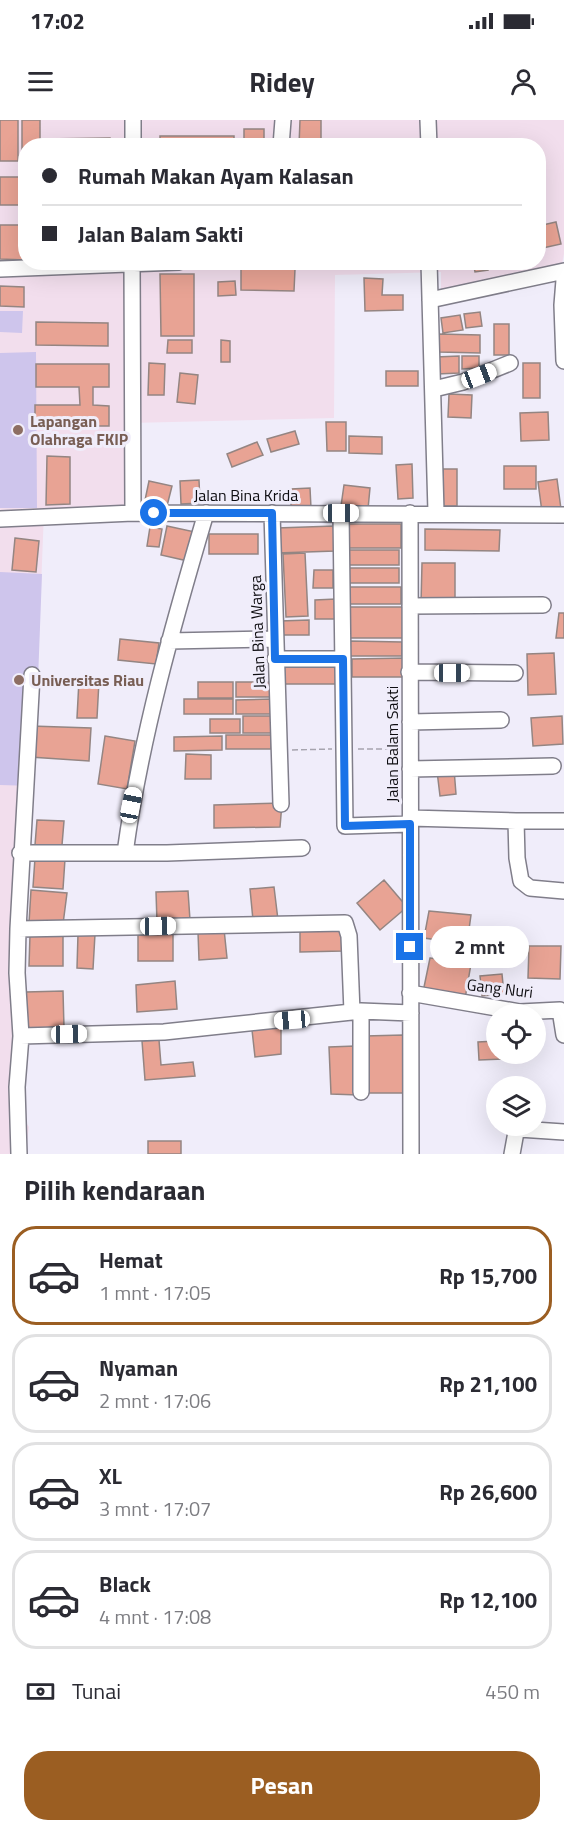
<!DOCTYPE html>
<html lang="id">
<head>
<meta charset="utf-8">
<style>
	body { margin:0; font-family:"Titillium Web",sans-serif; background:#f7f7f7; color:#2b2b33; height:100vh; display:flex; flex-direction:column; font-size:22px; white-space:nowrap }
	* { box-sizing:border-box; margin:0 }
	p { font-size:20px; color:#7c7c81 }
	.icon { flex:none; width:33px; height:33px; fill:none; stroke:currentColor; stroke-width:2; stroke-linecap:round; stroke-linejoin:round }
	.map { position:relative; height:1034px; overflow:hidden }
	.drawer { display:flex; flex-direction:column; background:#fff; flex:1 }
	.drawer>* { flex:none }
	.hud { position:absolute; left:18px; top:18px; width:528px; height:132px; border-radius:24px; box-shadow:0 6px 24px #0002; display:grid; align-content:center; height:132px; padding:0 24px; background:#fff }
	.buttons { position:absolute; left:486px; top:884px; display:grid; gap:12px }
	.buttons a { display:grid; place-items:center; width:60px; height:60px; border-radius:50%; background:#fff; box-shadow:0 6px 24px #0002; font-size:30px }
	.end { position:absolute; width:27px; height:27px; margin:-14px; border:8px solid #1a73e8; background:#fff; box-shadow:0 0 0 3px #fff }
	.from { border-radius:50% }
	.bubble { position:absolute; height:42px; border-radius:21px; background:#fff; box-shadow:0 6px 24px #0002; font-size:20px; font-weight:700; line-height:42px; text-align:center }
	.car { position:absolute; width:18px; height:36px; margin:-18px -9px; border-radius:8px; box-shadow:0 0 4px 2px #0007; background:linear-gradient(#fff 24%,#345 0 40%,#fff 0 76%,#345 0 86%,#fff 0) }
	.hud b { display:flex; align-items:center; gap:21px; height:57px; font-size:22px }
	.hud b+b { border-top:2px solid #e1e1e2 }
	.hud i { width:15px; height:15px; background:#2b2b33 }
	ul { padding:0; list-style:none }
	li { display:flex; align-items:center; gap:18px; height:99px; margin:0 12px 9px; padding:0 12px; border:3px solid #e1e1e2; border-radius:24px }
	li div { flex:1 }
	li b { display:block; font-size:22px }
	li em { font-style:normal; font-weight:700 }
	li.active { border-color:#9b5e22 }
	li>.icon { width:54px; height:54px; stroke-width:1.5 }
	h2 { padding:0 24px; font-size:27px; line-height:72px }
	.pay { display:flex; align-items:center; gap:15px; height:66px; padding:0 24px; font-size:22px }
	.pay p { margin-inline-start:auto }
	.primary-button { display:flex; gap:12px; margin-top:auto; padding:12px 24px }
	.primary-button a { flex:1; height:69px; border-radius:24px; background:#9b5e22; color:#fff; font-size:24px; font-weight:700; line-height:69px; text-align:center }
	.status { display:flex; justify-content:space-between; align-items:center; height:42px; padding:0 30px; background:#fff; direction:ltr }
	.status svg { height:16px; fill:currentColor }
	header { display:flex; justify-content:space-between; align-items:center; height:78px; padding:0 24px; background:#fff; font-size:27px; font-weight:700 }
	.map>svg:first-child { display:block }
	.education { fill:#f2deed; fill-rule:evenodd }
	.green { fill:#cec5ec }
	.building { fill:#e8a394; stroke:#948582; stroke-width:1.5 }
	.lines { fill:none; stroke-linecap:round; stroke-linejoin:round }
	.minor-casing { stroke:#807e8a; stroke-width:18 }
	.path { stroke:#a6a4ae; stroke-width:1.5; stroke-dasharray:6 3; stroke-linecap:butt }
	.minor { stroke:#fff; stroke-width:15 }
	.route { stroke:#1a73e8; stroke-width:8 }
	.education-dot { fill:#8d6e63; stroke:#f0edfa; stroke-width:2 }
	.labels { text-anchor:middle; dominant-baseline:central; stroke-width:6; stroke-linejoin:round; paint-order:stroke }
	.education-label { font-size:16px; font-weight:bold; fill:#785e54; stroke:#f0edfa; text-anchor:start }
	.street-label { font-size:16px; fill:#0e0d11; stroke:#f0edfa }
</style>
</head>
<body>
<div class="status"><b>17:02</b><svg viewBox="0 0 49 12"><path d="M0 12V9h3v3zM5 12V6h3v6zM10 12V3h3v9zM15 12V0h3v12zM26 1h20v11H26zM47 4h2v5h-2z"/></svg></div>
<header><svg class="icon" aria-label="menu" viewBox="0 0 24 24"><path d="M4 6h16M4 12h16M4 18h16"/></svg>Ridey<svg class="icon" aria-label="person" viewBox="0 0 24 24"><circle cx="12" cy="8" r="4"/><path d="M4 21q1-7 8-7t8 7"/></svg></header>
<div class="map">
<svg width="564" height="1034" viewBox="0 0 564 1034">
	<rect width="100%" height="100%" fill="#f0edfa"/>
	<path class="education" d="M0 0H564V134L562 144 441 170V152L335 155 334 298 130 303 129 392H44L32 695 18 921 23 998 29 1007 25 1034H0ZM26 26H538V142H26Z"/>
	<path class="green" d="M0 191H23L22 213 0 212Z
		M36 232 37 388H0V233Z
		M0 452 42 454 34 666 0 665Z"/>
	<path class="building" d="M0 0H18V41H0Z
		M22 0H40V26H26V40H22Z
		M300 0H321V26H299Z
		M244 9H264V26H244Z
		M160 16H234V26H160Z
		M110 18V26H42V19Z
		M0 57H26V85H0Z
		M556 102 561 124 538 129V106Z
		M0 105H26V140L0 139Z
		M473 142H487L488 150 475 152Z
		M241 148 295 149 294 171 241 170Z
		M160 154H194V216H161Z
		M364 158 383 159 382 175H403V190L365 191Z
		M235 161 236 175 218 176V162Z
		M0 166 24 167V187L0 186Z
		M480 192 482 206 466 208 464 194Z
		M460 195 463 210 443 213 441 198Z
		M36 202 108 203V226L36 225Z
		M494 204H509V235H494Z
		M439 214 480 215V233L439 232Z
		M168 220H192V233H167Z
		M221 220 230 221V242H221Z
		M459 236V253L437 254 436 237Z
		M462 236H479V248L462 249Z
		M149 243 165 244 164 275H148Z
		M523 243H540V278H523Z
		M36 244H109V267H93V285L109 286V306H35V285H80L79 267H36Z
		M386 251H418V266H386Z
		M180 253 198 255 195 284 177 282Z
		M449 274 472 275 471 298 448 297Z
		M548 292 549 320 521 321 520 293Z
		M326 302H346V331H327Z
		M295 311 299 324 271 332 267 319Z
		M349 316 382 317V334L349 333Z
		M257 322 263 335 232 347 227 334Z
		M47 336 70 337V384L46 385Z
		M412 344 413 378 398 379 396 345Z
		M504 346H536V369H504Z
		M443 349H457V386H443Z
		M557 359 561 389 542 392 538 362Z
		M199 360 200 383 181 384 180 361Z
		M149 361 172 366 166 390 144 385Z
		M344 365 370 368 368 389 341 386Z
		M310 368 311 388 291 389V369Z
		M348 404H401V428H348Z
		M167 406 195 412 188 441 161 435Z
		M334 406 335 431 277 433V408Z
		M150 407 162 409 159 427 147 426Z
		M425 409 500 410 499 431 425 430Z
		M209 414H258V434H209Z
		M15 418 39 421 36 452 12 450Z
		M344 430H399V445H344Z
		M305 433 308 496 286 497 283 434Z
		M422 443H455V481L421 484Z
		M344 448H399V463H344Z
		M314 450H333V468H313Z
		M345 467H401V484H345Z
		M336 479V499H315V480Z
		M349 487H403V518H349Z
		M559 493H564V518H556Z
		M309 500V515H281L280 501Z
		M120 519 159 523 156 544 118 540Z
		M350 521 402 522V536H350Z
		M554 533 556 574 528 575 527 534Z
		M405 538V557H352V539Z
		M282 541H337V564H282Z
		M79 560 99 561 97 598H77Z
		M198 562H233V578H198Z
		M236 562H273V577H236Z
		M184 579H233V594H184Z
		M272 579 273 594H236V580Z
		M243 596H271L272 613H243Z
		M562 596 563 624 533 626 531 598Z
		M210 599H240V613H210Z
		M31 606 91 608 89 641 30 637Z
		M226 615H271V629H226Z
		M105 616 135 621 127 669 98 664Z
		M222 616V630L174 631V617Z
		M186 634 211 635V659H185Z
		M454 649 456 674 440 676 437 651Z
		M282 683 280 707 214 708V685Z
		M37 700 64 701 62 725H35Z
		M35 738 65 739 63 769 33 767Z
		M384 760 407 787 380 810 357 783Z
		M274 767 278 800H253L250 769Z
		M31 770 67 773 63 804 29 803Z
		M188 771 190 800 157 802 156 772Z
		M429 791 471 795 467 824 424 818Z
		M224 809 227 838 199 840 198 812Z
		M342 809V831L300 832V810Z
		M63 814V846H29L30 815Z
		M78 814H95L93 849 77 848Z
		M173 814V841H138V815Z
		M529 826H561L560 859 528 858Z
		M430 838 471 844 465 879 423 872Z
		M502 854 504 874 482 876 480 856Z
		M175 861 177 889 137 892 136 865Z
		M63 871 64 908H26V872Z
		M281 906V934L255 937 252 910Z
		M403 915 405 973H368L365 916Z
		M159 920 161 945 193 942 195 956 145 960 142 921Z
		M496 921V933H529L530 938 479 940 478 922Z
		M355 926 358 975 331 974 329 927Z
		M148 1021H181V1034H148Z"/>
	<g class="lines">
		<defs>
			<path id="minor" d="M428 0 429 26
				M133 26V0
				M281 26 283 0
				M132 142 133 393
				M429 142 436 392
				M0 149 179 142
				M564 160 562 185 564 241
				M430 180 564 151
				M434 269 463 262 510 243
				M272 393 281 684
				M341 393 345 706 410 704
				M410 393 411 1034
				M0 399 133 393 564 395
				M410 486 543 485
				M169 521 275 519
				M275 539H343
				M409 552 515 553
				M32 555 18 809 345 803 349 816 352 892
				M410 602 501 600
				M410 649 553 646
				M410 698 516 701 517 738 521 761 530 768 564 771
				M516 701H564
				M20 733H167L302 728
				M125 733C141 616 173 505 206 393
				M18 809 17 853 21 916 17 967 19 1034
				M410 873 520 892 560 890 564 915
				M361 891V972
				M21 916 164 912 361 891 411 893
				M512 1034 516 1012 519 1009 564 1012"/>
		</defs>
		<use href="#minor" class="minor-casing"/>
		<path class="path" d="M358 629H398
			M292 630 332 629"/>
		<use href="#minor" class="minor"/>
	</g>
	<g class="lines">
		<path class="route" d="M154 393H272L275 539H343L345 706 410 704V827"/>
	</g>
	<g class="education-dot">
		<circle cx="18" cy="310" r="6"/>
		<circle cx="19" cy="560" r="6"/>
	</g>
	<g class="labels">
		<g class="education-label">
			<text x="30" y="301">Lapangan<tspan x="30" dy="18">Olahraga FKIP</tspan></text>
			<text x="31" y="560">Universitas Riau</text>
		</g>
		<g class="street-label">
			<text x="246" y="375">Jalan Bina Krida</text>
			<text transform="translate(257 512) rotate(-92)">Jalan Bina Warga</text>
			<text transform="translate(392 624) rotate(-90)">Jalan Balam Sakti</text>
			<text transform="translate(500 868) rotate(7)">Gang Nuri</text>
		</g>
	</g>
</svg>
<div class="buttons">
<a><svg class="icon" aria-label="locate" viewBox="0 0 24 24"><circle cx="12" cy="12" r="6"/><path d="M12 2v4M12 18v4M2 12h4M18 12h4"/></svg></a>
<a><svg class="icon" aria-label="layers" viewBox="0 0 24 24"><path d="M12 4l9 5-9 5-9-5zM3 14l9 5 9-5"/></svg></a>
</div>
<i class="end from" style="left:154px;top:393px"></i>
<i class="end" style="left:410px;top:827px"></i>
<div class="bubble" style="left:430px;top:806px;width:99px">2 mnt</div>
<i class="car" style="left:479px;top:256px;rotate:69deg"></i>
<i class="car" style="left:341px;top:393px;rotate:90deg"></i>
<i class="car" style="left:452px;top:553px;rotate:90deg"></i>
<i class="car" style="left:131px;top:685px;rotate:11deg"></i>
<i class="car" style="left:158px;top:806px;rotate:89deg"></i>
<i class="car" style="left:292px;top:900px;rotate:265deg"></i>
<i class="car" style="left:69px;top:914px;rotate:89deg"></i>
<div class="hud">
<b><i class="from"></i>Rumah Makan Ayam Kalasan</b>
<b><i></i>Jalan Balam Sakti</b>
</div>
</div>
<section class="drawer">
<h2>Pilih kendaraan</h2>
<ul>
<li class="active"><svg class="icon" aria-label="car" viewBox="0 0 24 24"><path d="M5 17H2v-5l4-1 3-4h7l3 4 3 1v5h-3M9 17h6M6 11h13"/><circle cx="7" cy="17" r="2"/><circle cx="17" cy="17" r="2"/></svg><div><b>Hemat</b><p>1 mnt · 17:05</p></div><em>Rp 15,700</em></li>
<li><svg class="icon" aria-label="car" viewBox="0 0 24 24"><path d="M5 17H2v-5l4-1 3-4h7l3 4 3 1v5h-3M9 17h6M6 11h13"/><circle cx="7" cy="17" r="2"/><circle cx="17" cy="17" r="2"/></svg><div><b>Nyaman</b><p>2 mnt · 17:06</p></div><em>Rp 21,100</em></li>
<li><svg class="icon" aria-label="car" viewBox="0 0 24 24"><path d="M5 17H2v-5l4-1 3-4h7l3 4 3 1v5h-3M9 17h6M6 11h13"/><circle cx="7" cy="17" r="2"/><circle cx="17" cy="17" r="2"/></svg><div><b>XL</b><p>3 mnt · 17:07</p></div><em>Rp 26,600</em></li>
<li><svg class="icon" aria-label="car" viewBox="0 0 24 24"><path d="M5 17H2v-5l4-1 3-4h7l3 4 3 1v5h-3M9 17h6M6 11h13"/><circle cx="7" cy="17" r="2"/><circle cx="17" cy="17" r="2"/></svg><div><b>Black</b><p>4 mnt · 17:08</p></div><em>Rp 12,100</em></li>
</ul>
<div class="pay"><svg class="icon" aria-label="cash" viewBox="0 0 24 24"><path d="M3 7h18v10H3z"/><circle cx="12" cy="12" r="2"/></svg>Tunai<p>450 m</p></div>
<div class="primary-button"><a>Pesan</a></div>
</section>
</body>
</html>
